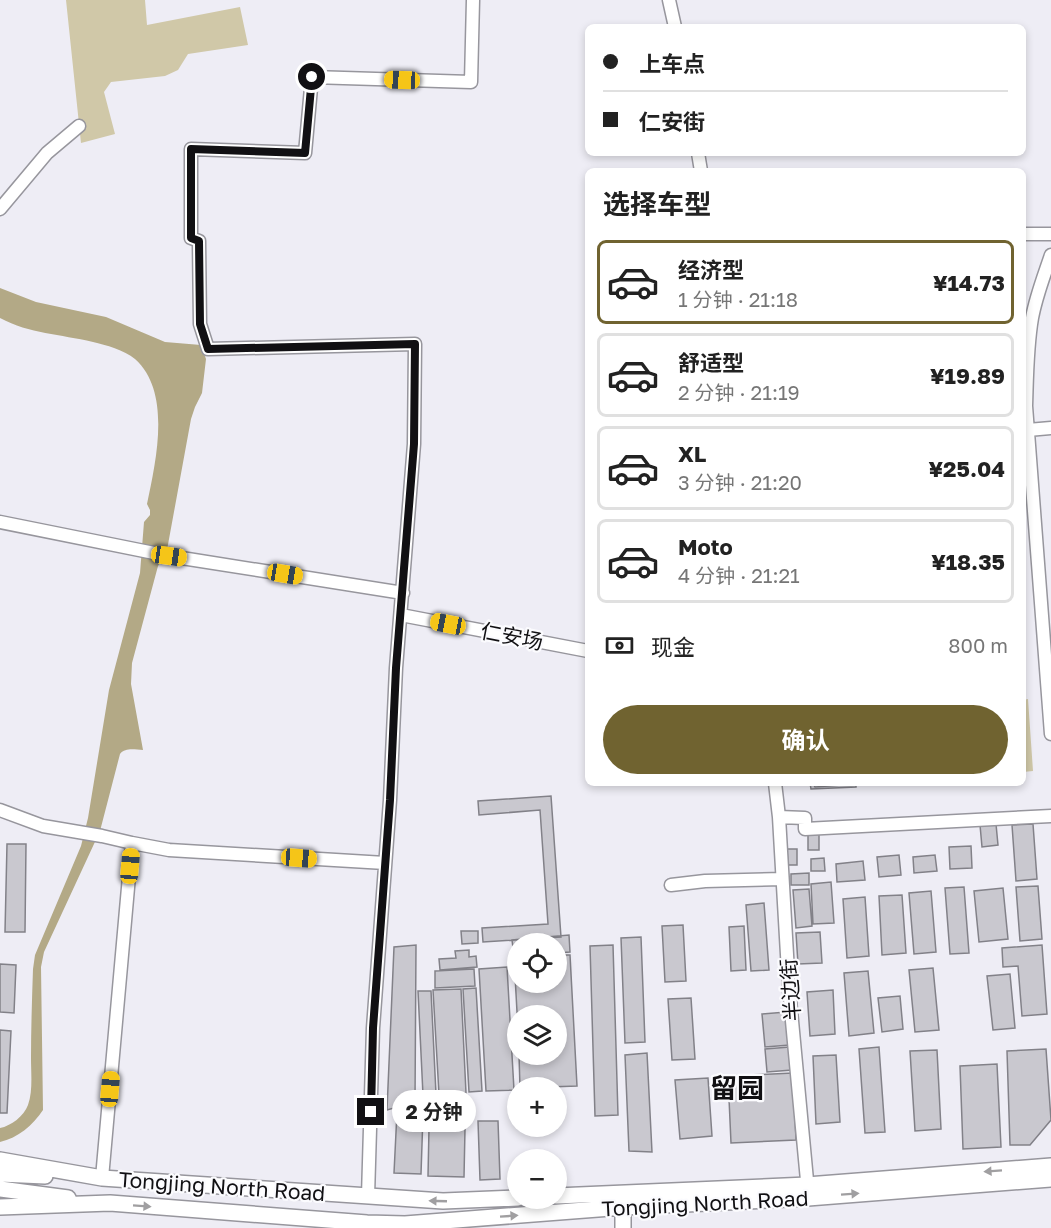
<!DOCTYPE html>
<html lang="zh">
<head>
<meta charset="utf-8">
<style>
	body { margin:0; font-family:"Golos Text","Noto Sans SC",sans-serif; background:#f2f2f2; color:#222; height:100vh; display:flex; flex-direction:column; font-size:22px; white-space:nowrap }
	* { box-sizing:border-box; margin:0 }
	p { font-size:20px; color:#767676 }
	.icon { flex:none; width:33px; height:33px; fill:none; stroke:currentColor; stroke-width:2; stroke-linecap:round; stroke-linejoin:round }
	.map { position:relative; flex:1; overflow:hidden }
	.panel { position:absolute; left:585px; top:168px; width:441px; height:618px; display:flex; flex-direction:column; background:#fff; border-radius:9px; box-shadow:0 3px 9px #0003 }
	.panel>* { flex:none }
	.top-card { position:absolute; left:585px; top:24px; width:441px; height:132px; border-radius:9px; box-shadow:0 3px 9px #0003; display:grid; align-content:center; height:132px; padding:0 18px; background:#fff }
	.tools { position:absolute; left:507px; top:933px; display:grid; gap:12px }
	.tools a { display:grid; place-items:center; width:60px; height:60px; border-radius:50%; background:#fff; box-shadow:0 3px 9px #0003; font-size:30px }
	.end { position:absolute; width:27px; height:27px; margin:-14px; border:8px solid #111013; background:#fff; box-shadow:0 0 0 3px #fff }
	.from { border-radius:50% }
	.bubble { position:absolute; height:42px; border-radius:21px; background:#fff; box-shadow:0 3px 9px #0003; font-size:20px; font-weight:700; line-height:42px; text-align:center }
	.car { position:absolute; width:18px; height:36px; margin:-18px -9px; border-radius:8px; box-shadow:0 0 4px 2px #0007; background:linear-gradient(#f5c518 24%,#345 0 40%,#f5c518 0 76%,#345 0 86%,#f5c518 0) }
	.top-card b { display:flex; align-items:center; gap:21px; height:57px; font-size:22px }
	.top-card b+b { border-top:2px solid #e0e0e0 }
	.top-card i { width:15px; height:15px; background:#222 }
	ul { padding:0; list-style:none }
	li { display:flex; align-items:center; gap:18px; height:84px; margin:0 12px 9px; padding:0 6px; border:3px solid #e0e0e0; border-radius:9px }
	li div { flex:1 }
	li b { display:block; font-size:22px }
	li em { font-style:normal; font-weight:700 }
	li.on { border-color:#706330 }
	li>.icon { width:54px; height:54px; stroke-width:1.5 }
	h2 { padding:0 18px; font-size:27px; line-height:72px }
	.pay { display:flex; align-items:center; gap:15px; height:66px; padding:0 18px; font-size:22px }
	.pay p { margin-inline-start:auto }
	.cta { display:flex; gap:12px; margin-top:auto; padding:12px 18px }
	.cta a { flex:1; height:69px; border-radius:36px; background:#706330; color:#fff; font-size:24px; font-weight:700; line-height:69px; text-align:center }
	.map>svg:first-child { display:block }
	.green { fill:#d0c8a8 }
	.water { fill:#b3a986 }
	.building { fill:#c9c8cf; stroke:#828188; stroke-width:1.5 }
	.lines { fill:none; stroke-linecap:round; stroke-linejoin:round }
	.minor-casing { stroke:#97969d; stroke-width:15 }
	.major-casing { stroke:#97969d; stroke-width:18 }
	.minor { stroke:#fff; stroke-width:12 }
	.major { stroke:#fff; stroke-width:15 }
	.oneway { fill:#a09fa1 }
	.route { stroke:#111013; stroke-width:8 }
	.labels { text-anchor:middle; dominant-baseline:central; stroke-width:4.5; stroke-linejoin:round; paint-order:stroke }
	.street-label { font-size:21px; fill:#111013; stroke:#fbfbfe }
	.district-label { font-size:27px; font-weight:bold; fill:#111013; stroke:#fbfbfe }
</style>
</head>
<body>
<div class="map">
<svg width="1051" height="1228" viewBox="0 0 1051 1228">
	<rect width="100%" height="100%" fill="#eeedf5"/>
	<path class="green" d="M66 0H145L147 25 240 7 248 45 188 54 178 70 165 76 111 82 104 92 115 134 81 143Z
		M1028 699 1033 771 1023 772V700Z"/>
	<path class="water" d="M0 288 36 302 106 317 165 342 201 345 206 359 202 393 195 407 191 419 167 550 158 566 132 663 131 684 143 750C135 750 126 747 120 754L100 831 44 952 41 967 43 1110C33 1125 18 1138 0 1142V1128C11 1126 24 1116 28 1105 33 1091 31 1073 31 1058 31 1029 32 999 33 969L35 955 81 846 88 818 109 690 140 573 144 522 150 515V510L147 504C156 461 172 392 135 359 124 350 106 345 93 342 60 334 30 334 0 318Z"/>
	<path class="building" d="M810 783H813L815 787 856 784V787L811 789Z
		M551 796 561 937 483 942 482 928 548 924 540 810 479 815 478 801Z
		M996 824 998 845 982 847 980 825Z
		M1033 824 1037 879 1016 881 1012 825Z
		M819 831V850H808V832Z
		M7 844H26L25 932H5Z
		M971 846 972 868 950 869 949 847Z
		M787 849H797V865H788Z
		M899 855 901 875 879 877 877 857Z
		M935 855 937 871 914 873 913 857Z
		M824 858 825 871H811V859Z
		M863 861 865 880 837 882 836 864Z
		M809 873V885H791V874Z
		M831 882 834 923 813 924 811 884Z
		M1038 886 1042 939 1020 941 1016 887Z
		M964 887 969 953 950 954 945 888Z
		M1003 888 1008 939 979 942 974 891Z
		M809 889 812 926 796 928 793 890Z
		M931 891 936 952 914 954 909 893Z
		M902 895 906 953 882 955 879 896Z
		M865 897 869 956 847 958 843 899Z
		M764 903 769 970 751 971 746 905Z
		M683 925 686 981 665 982 662 926Z
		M744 926 746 970 731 971 729 927Z
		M461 931H478V943L462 944Z
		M820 932 822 963 798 964 796 933Z
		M569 935 570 952 556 953V944H518V956H514L512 940Z
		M641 937 645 1042 625 1043 621 938Z
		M416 945 415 1102 387 1110 394 947Z
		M613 945 618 1115 595 1116 590 946Z
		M1042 945 1047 1014 1022 1016 1018 966 1003 967 1002 948Z
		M469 950V957L476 956 477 967 440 970 439 959 456 958 455 951Z
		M556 955H570L577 1086 520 1088 519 1054H556V1016H518V1030L514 957H518V982H556Z
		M0 964 16 965 14 1013 0 1012Z
		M507 967 514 1090 486 1091 479 969Z
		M933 968 939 1030 915 1032 909 970Z
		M474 969 475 986 435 988V971Z
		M868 971 874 1033 849 1036 844 973Z
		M1010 974 1015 1028 993 1030 987 976Z
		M476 988 482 1091 469 1092 463 989Z
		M461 989 466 1093 439 1094 433 990Z
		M833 990 835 1034 810 1036 807 992Z
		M418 991H431L436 1094 423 1095Z
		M900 996 903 1029 882 1032 878 998Z
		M691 998 695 1059 672 1060 668 999Z
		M786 1012 790 1045 765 1047 762 1014Z
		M0 1030 11 1031 7 1113H0Z
		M790 1047 792 1070 767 1072 765 1049Z
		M879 1047 885 1132 865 1133 859 1049Z
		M1046 1049 1051 1120 1030 1145H1010L1007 1051Z
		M937 1050 941 1129 915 1131 910 1051Z
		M647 1053 652 1152 629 1151 625 1055Z
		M836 1055 840 1122 816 1124 813 1056Z
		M997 1064 1001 1147 963 1149 960 1066Z
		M793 1073 796 1140 731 1143 728 1076Z
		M708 1078 712 1136 680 1139 675 1080Z
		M407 1107H412V1115H423L421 1174 394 1173 397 1112 407 1113Z
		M478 1121H498L500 1179 480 1180Z
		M429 1128 465 1129 464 1177 428 1176Z"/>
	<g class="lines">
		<defs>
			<path id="minor" d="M669 0 675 27
				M698 153 701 171
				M0 209 47 153 79 126
				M1023 234H1051
				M1051 255C1044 276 1036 296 1032 318 1027 347 1027 376 1026 406L1051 734
				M1028 430 1051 428
				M0 522 169 556 403 593
				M401 615 588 651
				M775 783 779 817 789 989 808 1191
				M0 810 43 826 102 836 132 843 169 850 385 863
				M779 817 805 818V829L1051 816
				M671 885 705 881 782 879
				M102 1178 132 843
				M368 1196 373 1028 390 800 396 668 414 444 415 344 208 349 200 324 199 241 191 238V149L305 153 312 77 471 82 473 0"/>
			<path id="major" d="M0 1160 102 1178 443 1201 518 1198
				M0 1174 45 1176
				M0 1189 68 1198
				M556 1196 807 1185 1051 1166
				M623 1199V1228
				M0 1207 110 1203 367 1223 405 1224 624 1207 808 1198 1051 1179"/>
		</defs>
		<use href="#minor" class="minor-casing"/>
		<use href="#major" class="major-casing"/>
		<use href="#minor" class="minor"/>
		<use href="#major" class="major"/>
	</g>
	<defs><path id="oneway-solid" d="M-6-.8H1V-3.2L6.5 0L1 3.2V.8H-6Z" transform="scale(1.5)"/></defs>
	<g class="oneway">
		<use href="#oneway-solid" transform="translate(993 1171) rotate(176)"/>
		<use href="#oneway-solid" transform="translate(850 1194) rotate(-4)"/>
		<use href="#oneway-solid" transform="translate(438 1201) rotate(-178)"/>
		<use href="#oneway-solid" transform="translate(142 1206) rotate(4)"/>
		<use href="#oneway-solid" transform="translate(509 1216) rotate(-4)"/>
	</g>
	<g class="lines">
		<path class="route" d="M312 77 305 153 191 149V238L199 241 200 324 208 349 415 344 414 444 396 668 390 800 373 1028 371 1112"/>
	</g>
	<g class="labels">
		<g class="street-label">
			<text transform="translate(512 636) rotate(11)">仁安场</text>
			<text transform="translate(790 990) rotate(-94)">半边街</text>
			<text transform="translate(222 1186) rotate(4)">Tongjing North Road</text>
			<text transform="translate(705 1203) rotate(-3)">Tongjing North Road</text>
		</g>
		<g class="district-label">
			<text x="737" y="1088">留园</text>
		</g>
	</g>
</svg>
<div class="tools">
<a><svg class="icon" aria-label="locate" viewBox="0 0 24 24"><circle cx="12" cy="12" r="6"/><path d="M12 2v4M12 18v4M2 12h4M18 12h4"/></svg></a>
<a><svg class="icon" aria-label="layers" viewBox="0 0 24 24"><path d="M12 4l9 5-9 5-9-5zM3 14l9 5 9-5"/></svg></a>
<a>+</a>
<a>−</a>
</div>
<i class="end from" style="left:312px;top:77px"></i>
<i class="end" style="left:371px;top:1112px"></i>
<div class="bubble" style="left:392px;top:1090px;width:84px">2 分钟</div>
<i class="car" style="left:402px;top:80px;rotate:272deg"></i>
<i class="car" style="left:169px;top:556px;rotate:98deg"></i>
<i class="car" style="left:285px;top:574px;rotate:99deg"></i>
<i class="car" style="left:448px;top:624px;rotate:281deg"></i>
<i class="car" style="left:299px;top:858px;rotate:94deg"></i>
<i class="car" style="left:130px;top:866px;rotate:5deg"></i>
<i class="car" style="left:110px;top:1089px;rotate:5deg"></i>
<div class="top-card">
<b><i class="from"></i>上车点</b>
<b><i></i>仁安街</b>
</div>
<section class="panel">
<h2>选择车型</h2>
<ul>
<li class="on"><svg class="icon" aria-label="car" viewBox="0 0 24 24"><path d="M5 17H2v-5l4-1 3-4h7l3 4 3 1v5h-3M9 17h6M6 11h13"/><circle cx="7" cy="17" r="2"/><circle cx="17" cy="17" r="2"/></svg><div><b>经济型</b><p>1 分钟 · 21:18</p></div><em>¥14.73</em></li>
<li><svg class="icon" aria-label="car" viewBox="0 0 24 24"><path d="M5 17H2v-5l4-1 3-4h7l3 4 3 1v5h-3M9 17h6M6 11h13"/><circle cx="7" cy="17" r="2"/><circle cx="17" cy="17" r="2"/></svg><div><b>舒适型</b><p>2 分钟 · 21:19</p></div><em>¥19.89</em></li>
<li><svg class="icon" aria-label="car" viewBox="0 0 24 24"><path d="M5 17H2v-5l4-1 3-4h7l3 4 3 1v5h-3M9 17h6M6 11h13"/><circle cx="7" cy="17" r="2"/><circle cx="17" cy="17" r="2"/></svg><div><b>XL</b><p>3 分钟 · 21:20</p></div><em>¥25.04</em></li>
<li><svg class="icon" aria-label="car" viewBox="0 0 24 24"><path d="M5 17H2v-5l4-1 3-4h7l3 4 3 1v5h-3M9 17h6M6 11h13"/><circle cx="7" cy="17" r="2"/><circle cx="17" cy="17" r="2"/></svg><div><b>Moto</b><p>4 分钟 · 21:21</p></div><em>¥18.35</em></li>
</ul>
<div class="pay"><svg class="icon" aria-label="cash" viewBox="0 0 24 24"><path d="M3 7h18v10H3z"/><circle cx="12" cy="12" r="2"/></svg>现金<p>800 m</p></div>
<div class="cta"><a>确认</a></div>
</section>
</div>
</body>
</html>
